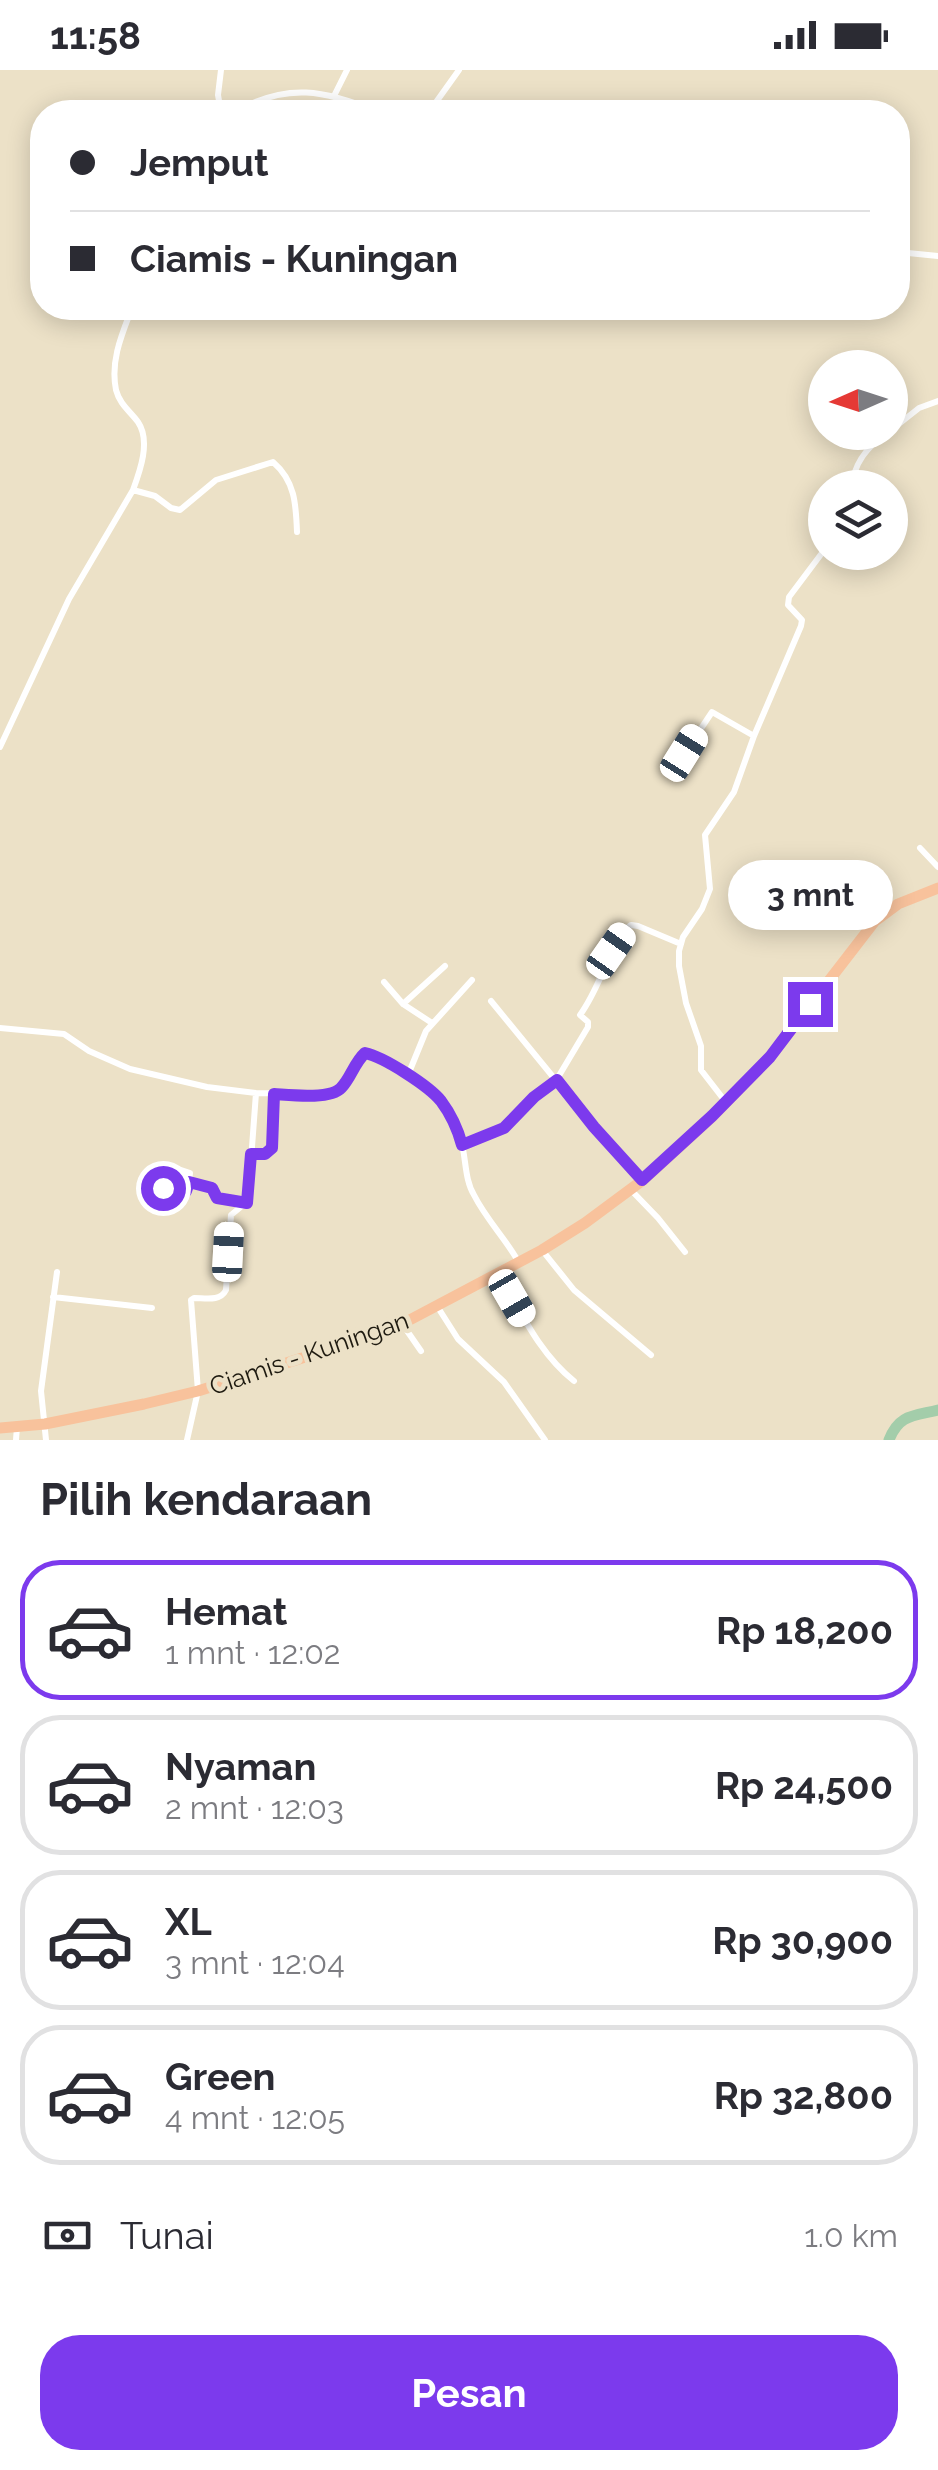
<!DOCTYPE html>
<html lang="id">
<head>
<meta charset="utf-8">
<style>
	body { margin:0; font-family:Raleway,sans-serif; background:#f2f2f3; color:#2b2b33; height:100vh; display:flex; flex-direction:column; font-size:38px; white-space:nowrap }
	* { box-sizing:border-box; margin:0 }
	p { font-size:32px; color:#7c7c81 }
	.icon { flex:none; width:55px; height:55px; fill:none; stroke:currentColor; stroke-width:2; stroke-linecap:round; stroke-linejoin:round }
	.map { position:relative; height:1370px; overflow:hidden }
	.panel { display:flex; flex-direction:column; background:#fff; flex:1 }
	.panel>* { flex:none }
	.top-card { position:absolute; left:30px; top:30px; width:880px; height:220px; border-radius:40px; box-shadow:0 5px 25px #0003; display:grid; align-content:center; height:220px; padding:0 40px; background:#fff }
	.needle { width:65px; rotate:267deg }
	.tools { position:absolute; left:808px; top:280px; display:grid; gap:20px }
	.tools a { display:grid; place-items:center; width:100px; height:100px; border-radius:50%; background:#fff; box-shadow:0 5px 25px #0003; font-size:50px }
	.end { position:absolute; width:45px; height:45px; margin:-22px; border:12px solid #7c3aed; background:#fff; box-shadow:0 0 0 5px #fff }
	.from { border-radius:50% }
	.bubble { position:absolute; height:70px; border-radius:35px; background:#fff; box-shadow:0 5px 25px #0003; font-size:32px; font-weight:700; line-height:70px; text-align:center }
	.car { position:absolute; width:30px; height:60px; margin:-30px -15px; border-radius:12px; box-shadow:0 0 8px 2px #0007; background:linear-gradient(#fff 24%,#345 0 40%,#fff 0 76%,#345 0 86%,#fff 0) }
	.top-card b { display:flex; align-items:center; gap:35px; height:95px; font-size:38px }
	.top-card b+b { border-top:2px solid #e1e1e2 }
	.top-card i { width:25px; height:25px; background:#2b2b33 }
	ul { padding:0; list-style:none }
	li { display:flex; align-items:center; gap:30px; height:140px; margin:0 20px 15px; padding:0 20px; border:5px solid #e1e1e2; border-radius:40px }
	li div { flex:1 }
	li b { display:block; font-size:38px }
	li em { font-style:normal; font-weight:700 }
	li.active { border-color:#7c3aed }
	li>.icon { width:90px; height:90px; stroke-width:1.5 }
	h2 { padding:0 40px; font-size:45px; line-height:120px }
	.pay { display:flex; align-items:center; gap:25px; height:110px; padding:0 40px; font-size:38px }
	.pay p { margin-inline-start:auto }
	.action { display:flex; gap:20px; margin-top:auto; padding:20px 40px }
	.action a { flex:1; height:115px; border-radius:40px; background:#7c3aed; color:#fff; font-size:40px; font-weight:700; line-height:115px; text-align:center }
	.status { display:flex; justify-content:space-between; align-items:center; height:70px; padding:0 50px; background:#fff; direction:ltr }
	.status svg { height:28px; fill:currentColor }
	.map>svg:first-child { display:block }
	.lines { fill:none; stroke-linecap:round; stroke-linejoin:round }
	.river { stroke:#a3cdaa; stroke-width:11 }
	.minor { stroke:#fff; stroke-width:6 }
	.trunk { stroke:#f8c29c; stroke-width:11 }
	.route { stroke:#7c3aed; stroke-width:12 }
	.labels { text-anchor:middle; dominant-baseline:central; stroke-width:9; stroke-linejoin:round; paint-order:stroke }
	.street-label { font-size:25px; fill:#1e1a10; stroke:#ece1c7 }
</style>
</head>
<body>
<div class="status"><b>11:58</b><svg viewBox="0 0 49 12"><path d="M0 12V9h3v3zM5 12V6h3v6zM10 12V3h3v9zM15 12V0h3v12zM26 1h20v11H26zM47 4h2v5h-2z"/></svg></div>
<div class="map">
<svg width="938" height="1370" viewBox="0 0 938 1370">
	<rect width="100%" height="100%" fill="#ece1c7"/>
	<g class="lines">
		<path class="river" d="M889 1370C899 1344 914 1346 938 1340"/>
		<path class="minor" d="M221 0 218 25 221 42
			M334 26 347 0
			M235 42C287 12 325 20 378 42
			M429 42 459 0
			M898 182 938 186
			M890 361 919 338 938 331
			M852 418C853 393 868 376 888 362
			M133 420 155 426 171 438 180 440 216 410 273 392C295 411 296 434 297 462
			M0 677 69 529 133 420C140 401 151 371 138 352 130 341 120 335 116 320 110 291 122 264 132 238
			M678 693 712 642 754 666
			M920 778 938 797
			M472 910 426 961 408 1005C435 1023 456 1047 463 1079 466 1095 466 1112 474 1125 486 1149 505 1168 518 1191
			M384 912 403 934
			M491 931 594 1057 642 1109
			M432 953 403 934 445 896
			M0 958 64 964 89 981 130 999 207 1017 256 1023 333 1024 343 1017 356 993 365 983 374 985 408 1005
			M725 1031 701 1000V976L686 933 679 896V881L683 867 702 839 710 819 705 765 734 722 754 666 801 556 802 550 788 535 789 527 825 479
			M462 1075 503 1058 535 1027 557 1009 588 957V952L580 945C600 918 606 885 627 858L631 855 638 856 681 874
			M251 1084 265 1083 272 1078 274 1024
			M169 1096 190 1103 189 1112 184 1122 162 1116 165 1100Z
			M189 1112 212 1117 219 1129 246 1133
			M630 1119 658 1148 685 1182
			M542 1180 574 1220 651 1285
			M498 1203C521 1242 539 1283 574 1311
			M53 1227 152 1238
			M437 1236 458 1269 504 1312 545 1370
			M403 1255 421 1281
			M16 1370 17 1357
			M46 1370 41 1321 57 1202
			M187 1370 198 1321 191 1230 194 1228C205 1228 220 1232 226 1220L231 1145 248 1131 256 1023"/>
		<path class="trunk" d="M0 1358 45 1354 144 1334 198 1321 340 1276 402 1254 542 1180 585 1153 643 1110 713 1046 770 987 875 851 898 834 938 818"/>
	</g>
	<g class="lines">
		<path class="route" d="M163 1118 180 1122 186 1121 189 1112 212 1118 217 1128 247 1133 251 1084H265L272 1078 274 1024C290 1025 330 1030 341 1018 351 1008 354 993 365 983 384 987 429 1016 441 1031 450 1043 458 1060 462 1075L504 1058 534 1027 557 1010 594 1057 642 1110 712 1046 770 987 810 934"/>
	</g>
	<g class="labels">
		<g class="street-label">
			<text transform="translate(309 1283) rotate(-19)">Ciamis - Kuningan</text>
		</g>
	</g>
</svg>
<div class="tools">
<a><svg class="needle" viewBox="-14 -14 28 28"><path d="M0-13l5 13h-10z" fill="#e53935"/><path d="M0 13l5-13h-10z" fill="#7c7c81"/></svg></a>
<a><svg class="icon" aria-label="layers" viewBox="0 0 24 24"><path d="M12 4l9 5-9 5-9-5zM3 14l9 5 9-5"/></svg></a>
</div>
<i class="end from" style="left:163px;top:1118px"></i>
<i class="end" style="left:810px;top:934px"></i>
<div class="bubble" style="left:728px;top:790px;width:165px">3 mnt</div>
<i class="car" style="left:684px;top:683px;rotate:32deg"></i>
<i class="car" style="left:611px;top:881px;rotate:35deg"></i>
<i class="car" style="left:228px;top:1182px;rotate:3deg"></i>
<i class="car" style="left:512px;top:1228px;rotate:150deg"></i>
<div class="top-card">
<b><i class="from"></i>Jemput</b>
<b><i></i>Ciamis - Kuningan</b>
</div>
</div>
<section class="panel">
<h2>Pilih kendaraan</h2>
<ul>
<li class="active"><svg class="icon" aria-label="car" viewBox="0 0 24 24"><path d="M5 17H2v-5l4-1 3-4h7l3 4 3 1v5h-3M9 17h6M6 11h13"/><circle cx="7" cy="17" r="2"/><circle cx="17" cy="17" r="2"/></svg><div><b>Hemat</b><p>1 mnt · 12:02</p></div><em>Rp 18,200</em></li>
<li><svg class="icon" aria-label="car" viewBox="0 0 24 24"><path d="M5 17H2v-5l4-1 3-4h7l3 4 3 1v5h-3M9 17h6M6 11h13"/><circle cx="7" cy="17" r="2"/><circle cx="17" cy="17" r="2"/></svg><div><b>Nyaman</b><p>2 mnt · 12:03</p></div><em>Rp 24,500</em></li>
<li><svg class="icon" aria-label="car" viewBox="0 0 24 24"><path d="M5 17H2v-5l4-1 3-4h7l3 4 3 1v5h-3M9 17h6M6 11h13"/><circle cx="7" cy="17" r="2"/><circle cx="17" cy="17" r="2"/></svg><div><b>XL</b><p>3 mnt · 12:04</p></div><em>Rp 30,900</em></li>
<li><svg class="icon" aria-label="car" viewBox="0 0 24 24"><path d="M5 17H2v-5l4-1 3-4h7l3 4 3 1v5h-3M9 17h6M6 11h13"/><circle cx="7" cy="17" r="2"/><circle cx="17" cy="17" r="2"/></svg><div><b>Green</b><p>4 mnt · 12:05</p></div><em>Rp 32,800</em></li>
</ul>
<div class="pay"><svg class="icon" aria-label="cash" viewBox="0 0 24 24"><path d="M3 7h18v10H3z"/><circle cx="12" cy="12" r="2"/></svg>Tunai<p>1.0 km</p></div>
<div class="action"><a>Pesan</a></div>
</section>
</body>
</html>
